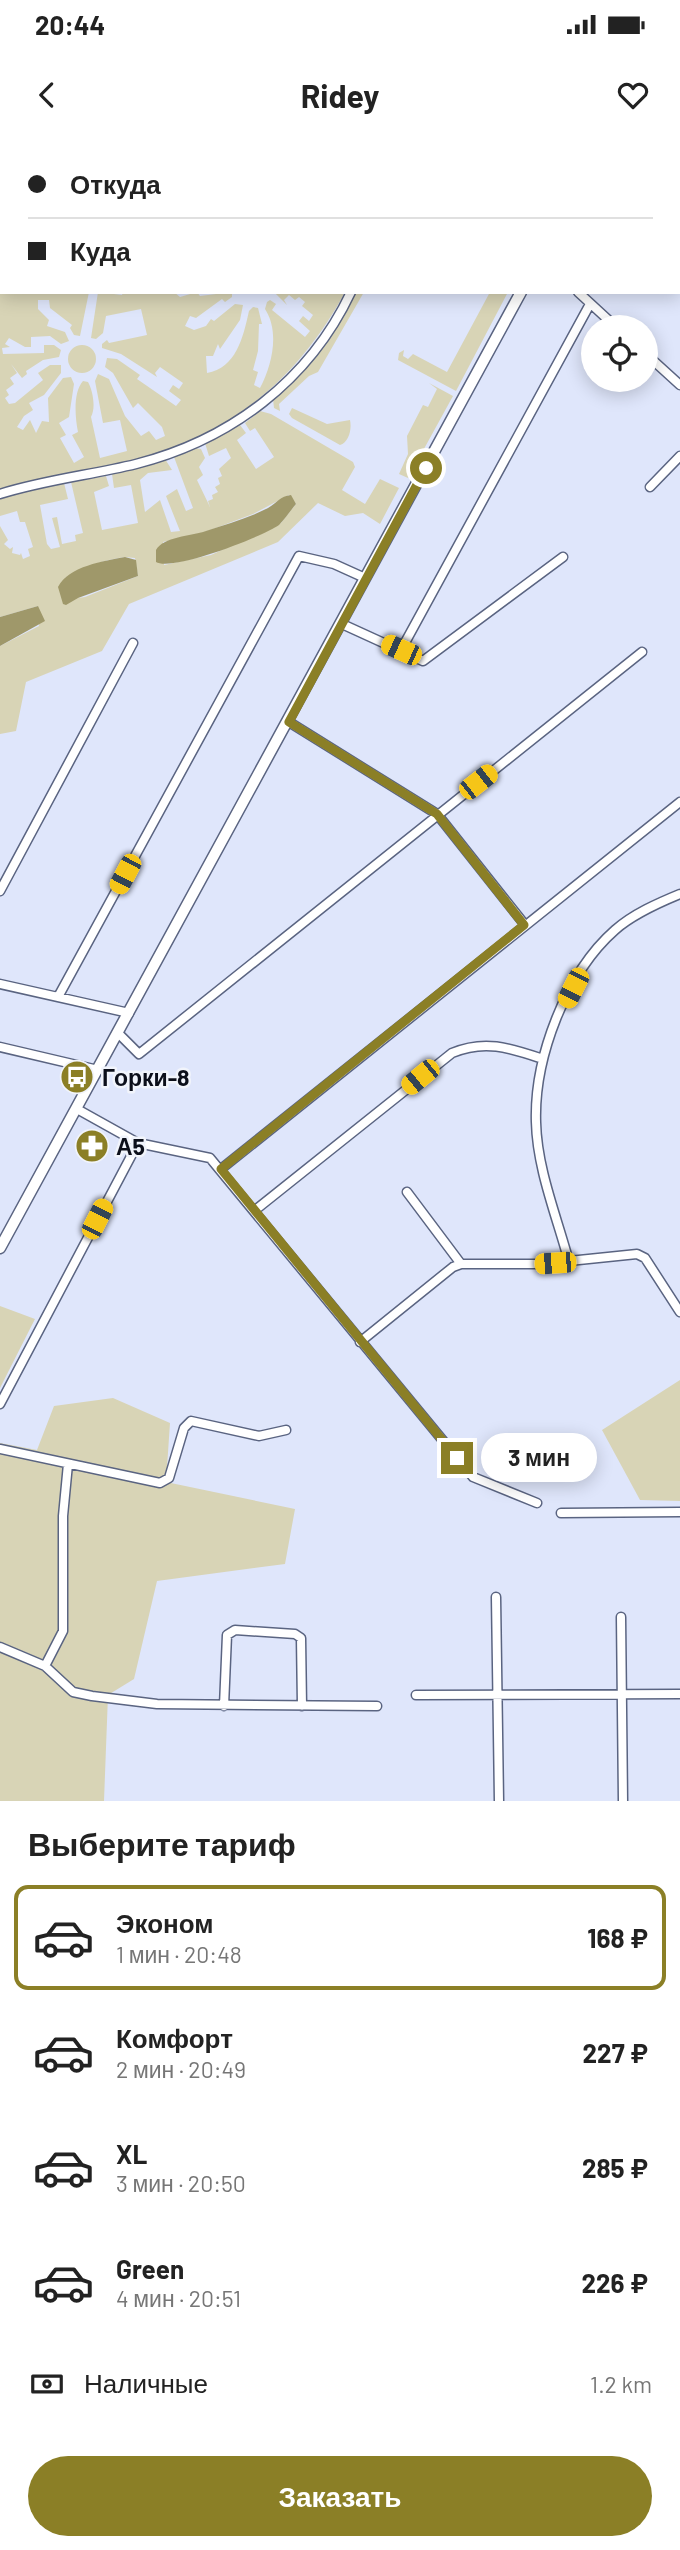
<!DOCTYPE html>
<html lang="ru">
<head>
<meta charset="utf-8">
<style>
	body { margin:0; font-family:Barlow,sans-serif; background:#f6f6f6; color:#222; height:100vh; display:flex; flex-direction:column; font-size:26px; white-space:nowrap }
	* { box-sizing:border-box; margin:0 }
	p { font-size:23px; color:#767676 }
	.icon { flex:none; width:38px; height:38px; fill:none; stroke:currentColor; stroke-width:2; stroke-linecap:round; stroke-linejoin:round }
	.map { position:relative; height:1661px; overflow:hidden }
	.side { display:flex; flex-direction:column; background:#fff; flex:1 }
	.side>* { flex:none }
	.hud { position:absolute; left:0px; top:0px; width:681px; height:154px; box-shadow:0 4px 18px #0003; display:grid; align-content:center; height:154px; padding:0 28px; background:#fff }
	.controls { position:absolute; left:581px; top:175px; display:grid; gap:14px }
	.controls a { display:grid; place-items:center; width:77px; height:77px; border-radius:50%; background:#fff; box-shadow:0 4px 18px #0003; font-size:35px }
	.end { position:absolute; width:32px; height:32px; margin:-16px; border:9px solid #8b7f26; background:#fff; box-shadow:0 0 0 4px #fff }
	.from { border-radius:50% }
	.bubble { position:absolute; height:49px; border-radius:24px; background:#fff; box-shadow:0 4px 18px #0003; font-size:23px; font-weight:700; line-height:49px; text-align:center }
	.car { position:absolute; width:21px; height:42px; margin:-21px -10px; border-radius:9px; box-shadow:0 0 5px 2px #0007; background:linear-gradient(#f5c518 24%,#345 0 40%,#f5c518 0 76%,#345 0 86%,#f5c518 0) }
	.hud b { display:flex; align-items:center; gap:24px; height:66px; font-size:26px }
	.hud b+b { border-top:2px solid #e0e0e0 }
	.hud i { width:18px; height:18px; background:#222 }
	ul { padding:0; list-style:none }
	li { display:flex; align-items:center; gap:21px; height:105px; margin:0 14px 10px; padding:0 14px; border:4px solid transparent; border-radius:14px }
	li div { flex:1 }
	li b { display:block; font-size:26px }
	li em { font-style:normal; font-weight:700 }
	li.current { border-color:#8b7f26 }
	li>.icon { width:63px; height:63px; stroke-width:1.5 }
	h2 { padding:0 28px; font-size:32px; line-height:84px }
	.pay { display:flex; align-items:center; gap:18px; height:77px; padding:0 28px; font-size:26px }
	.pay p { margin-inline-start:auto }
	.button { display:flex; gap:14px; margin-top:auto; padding:14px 28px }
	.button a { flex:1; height:80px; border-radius:42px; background:#8b7f26; color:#fff; font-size:28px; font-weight:700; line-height:80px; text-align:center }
	.status { display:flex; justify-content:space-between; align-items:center; height:49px; padding:0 35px; background:#fff; direction:ltr }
	.status svg { height:19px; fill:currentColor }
	header { display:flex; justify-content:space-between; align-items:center; height:91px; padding:0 28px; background:#fff; font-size:32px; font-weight:700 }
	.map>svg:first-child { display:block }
	.green { fill:#d8d4b6; fill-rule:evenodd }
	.water { fill:#9f986a }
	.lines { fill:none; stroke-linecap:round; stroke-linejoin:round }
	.minor-casing { stroke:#5a6481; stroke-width:11 }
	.tertiary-casing { stroke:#5a6481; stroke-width:13 }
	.minor { stroke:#fff; stroke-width:8 }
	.tertiary { stroke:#fff; stroke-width:10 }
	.route { stroke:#8b7f26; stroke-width:9 }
	.labels { text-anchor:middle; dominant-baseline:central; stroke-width:5; stroke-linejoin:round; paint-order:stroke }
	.poi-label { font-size:23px; font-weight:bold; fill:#0c0f1a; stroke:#f1f4fb; text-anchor:start }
</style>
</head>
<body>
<div class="status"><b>20:44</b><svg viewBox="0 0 49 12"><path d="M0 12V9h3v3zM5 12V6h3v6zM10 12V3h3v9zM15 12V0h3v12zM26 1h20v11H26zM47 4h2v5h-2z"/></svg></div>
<header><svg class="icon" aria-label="back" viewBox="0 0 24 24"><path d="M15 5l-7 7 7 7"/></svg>Ridey<svg class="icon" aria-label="heart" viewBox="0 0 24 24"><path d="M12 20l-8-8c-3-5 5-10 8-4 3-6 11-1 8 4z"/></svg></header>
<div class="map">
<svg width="680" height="1661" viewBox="0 0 680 1661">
	<rect width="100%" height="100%" fill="#dfe6fb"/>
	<path class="green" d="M0 145 2 152H89L80 196 74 195 70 188 72 185 50 168 49 160H38V169L49 180 47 186 65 192 69 201 61 204 50 196 31 197V207H25L9 198 5 204 10 207 2 208 3 214 44 213V205H54L61 210 59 217 43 220 26 231 27 234 22 238 11 224 17 233 10 238 14 244 6 250 9 255 5 258 9 264 15 263 43 240 38 233 50 225H61V233L44 255 29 263 33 270 24 276 17 287 23 290 30 280 36 293 42 281 49 282 48 258 63 238 71 237 74 244 69 277 59 283 66 295 60 298 74 323 84 317 72 295 78 292C75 277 73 252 83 241L88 242C93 251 96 268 91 277L100 318 127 311 120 280 103 283 95 241 98 234 109 239 125 276 141 296 149 291 156 300 165 296 162 287 138 263 133 268 113 233 105 227 107 218 117 219 140 235 137 239 176 266 181 260 169 251 173 245 179 249 183 243 160 227 155 233 157 237 121 214 102 208V204L107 200 109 203 147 195 141 169 106 176 103 193 96 199 91 198 98 152 122 155 123 152H174L180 157 197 152 200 156 232 152V157L225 162 222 159 196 178 190 176 185 186 194 190 206 186 211 179 214 181 235 164 243 165 240 180 220 209 218 204 213 216H206L207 233C236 228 243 198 249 171L253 167 258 168 262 184H259L258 211 253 230 258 232 254 245 260 248C272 225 280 192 265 169L267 162 270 160 276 164 272 170 305 197 310 191 299 181 303 176 309 181 313 175 302 166 305 162 299 157 295 160 289 155 284 160 287 165 274 152H345C303 231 238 290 151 315 101 329 50 335 0 349Z
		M354 152H364L318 232 309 236 279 264 280 271 274 268 273 259 312 220Z
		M490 152H508L456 251 398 220 399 213 404 210 403 216 408 219 413 214 447 232Z
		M68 219a14 14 0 1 1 28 0a14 14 0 1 1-28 0Z
		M429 243 453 256 408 338 399 334 408 314 407 296 423 265 428 267 437 249Z
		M292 268 327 284 350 280C352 289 349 302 340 305L292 278 289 274Z
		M260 271 271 274 353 322 355 327 342 350 365 364 380 339 399 348 380 384 363 373 345 376 318 363 278 402 129 464 102 511 26 542 16 591 0 594V506L39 486 38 466 0 477V386L8 400 4 404 10 409 13 407 12 413 20 415 21 413 23 419 30 416 28 409 33 407 25 382H20L17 371 0 376V357L64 343 68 359 40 365 47 404 51 409 60 407 52 378 57 377 62 404 76 401 75 395 83 393 71 342 106 336 109 346 94 352 102 390 138 383 131 345 114 348 112 334 165 319 172 330 148 333 140 340 145 372 160 360 171 392 180 391 166 356 177 349 186 371 193 368 174 317 195 308 201 309 205 318 199 327 203 335 197 340 210 367 208 361 213 359 212 355 218 352 215 347 220 344 218 338 222 336 219 329 231 318 226 308 209 316 205 303 240 285 246 293 237 300 256 329 274 317 255 288 250 291 245 283ZM289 355 296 364 281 383 211 415 164 425 163 402 205 392 253 374ZM125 417 135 418 138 436 85 457 78 458 65 438C88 426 99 421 125 417Z
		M0 1166 35 1179 0 1248Z
		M680 1240V1361L640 1360 602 1290Z
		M113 1258 170 1283 166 1342 295 1369 285 1424 157 1441 134 1539 108 1555 104 1661H0V1303L37 1310 54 1266Z"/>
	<path class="water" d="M291 355 296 364C291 370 285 379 279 385 262 397 172 432 156 422V410C163 397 191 396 206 391 226 384 249 378 268 368 277 363 280 356 291 355Z
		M125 417 136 420 138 436 78 458 66 465 63 464 58 447C69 426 104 421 125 417Z
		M38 466 45 481 0 506V477Z"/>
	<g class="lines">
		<defs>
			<path id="minor" d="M8 0 18 2
				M174 0 184 2
				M380 0 381 2
				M445 0H449
				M679 37H680
				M578 152 616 187
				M646 214 680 245
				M650 347 680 316
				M0 354C44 340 91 335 136 324 230 300 309 241 351 152
				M342 484 423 521 563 417
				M401 510 590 164
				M289 582 437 674 525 785
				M0 751 133 503
				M0 844 129 873
				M58 857 299 416 334 424 365 438
				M119 894 139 914 642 512
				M0 907 98 930
				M77 969 138 1003
				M221 1029 680 662
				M407 1052 461 1124
				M254 1071 452 913C485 899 510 908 543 919
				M569 1122C557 1077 537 1029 536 982 534 918 566 833 615 790 633 774 658 763 680 754
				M360 1202 453 1127 461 1124H540L637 1114 645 1118 680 1172
				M0 1264 138 1003 210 1018 473 1337 537 1363
				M0 1309 160 1343 169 1338 184 1288 191 1281 259 1296 286 1290
				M561 1373 680 1372
				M496 1457 499 1661
				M621 1477 623 1661
				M0 1507 45 1526 73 1552 92 1556 157 1564 377 1566
				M45 1526 63 1491V1376L68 1324
				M416 1555 680 1554
				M224 1566 227 1495 235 1490 295 1494 301 1498 302 1566"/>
			<path id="tertiary" d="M600 2 601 0
				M0 1108 521 152"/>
		</defs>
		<use href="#minor" class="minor-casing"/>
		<use href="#tertiary" class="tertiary-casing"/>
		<use href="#minor" class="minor"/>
		<use href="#tertiary" class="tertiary"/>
	</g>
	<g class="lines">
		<path class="route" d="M426 328 289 582 437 674 524 785 221 1029 457 1318"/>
	</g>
	<defs>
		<symbol id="bus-disc" viewBox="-11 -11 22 22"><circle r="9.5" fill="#8b7f26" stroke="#f1f4fb"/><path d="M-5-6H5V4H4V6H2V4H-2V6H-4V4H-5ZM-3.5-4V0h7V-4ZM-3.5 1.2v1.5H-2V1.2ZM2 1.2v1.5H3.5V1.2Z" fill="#fff"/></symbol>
		<symbol id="pharmacy-disc" viewBox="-11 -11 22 22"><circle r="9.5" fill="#8b7f26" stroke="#f1f4fb"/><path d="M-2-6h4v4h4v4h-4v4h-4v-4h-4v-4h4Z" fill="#fff"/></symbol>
	</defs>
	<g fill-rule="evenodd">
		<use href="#bus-disc" x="58" y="918" width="38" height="38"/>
		<use href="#pharmacy-disc" x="73" y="987" width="38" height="38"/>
	</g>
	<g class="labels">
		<g class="poi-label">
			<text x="102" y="937">Горки-8</text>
			<text x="116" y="1006">А5</text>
		</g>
	</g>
</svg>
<div class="controls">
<a><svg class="icon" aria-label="locate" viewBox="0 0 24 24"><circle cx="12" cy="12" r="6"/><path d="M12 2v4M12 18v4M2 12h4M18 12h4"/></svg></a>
</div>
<i class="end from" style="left:426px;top:328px"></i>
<i class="end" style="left:457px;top:1318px"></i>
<div class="bubble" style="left:481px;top:1293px;width:116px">3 мин</div>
<i class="car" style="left:401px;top:510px;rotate:294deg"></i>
<i class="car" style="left:478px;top:642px;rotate:52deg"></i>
<i class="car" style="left:125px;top:734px;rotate:208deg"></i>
<i class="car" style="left:573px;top:848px;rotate:207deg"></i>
<i class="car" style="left:420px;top:937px;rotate:231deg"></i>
<i class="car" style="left:97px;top:1079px;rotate:27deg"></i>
<i class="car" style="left:555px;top:1123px;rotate:266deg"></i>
<div class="hud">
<b><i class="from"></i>Откуда</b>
<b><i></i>Куда</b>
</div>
</div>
<section class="side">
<h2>Выберите тариф</h2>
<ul>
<li class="current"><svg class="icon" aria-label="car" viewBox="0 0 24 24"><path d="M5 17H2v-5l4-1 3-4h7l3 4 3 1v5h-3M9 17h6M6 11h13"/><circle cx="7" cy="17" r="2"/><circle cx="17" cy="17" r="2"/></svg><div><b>Эконом</b><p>1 мин · 20:48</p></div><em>168 ₽</em></li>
<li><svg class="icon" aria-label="car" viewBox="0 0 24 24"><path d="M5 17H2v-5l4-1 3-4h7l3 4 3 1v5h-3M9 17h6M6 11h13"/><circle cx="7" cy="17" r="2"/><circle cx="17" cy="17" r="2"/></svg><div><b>Комфорт</b><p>2 мин · 20:49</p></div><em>227 ₽</em></li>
<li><svg class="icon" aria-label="car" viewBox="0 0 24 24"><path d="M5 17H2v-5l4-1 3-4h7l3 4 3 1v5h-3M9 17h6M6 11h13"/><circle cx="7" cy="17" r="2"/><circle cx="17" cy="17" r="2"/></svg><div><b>XL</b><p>3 мин · 20:50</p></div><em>285 ₽</em></li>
<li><svg class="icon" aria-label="car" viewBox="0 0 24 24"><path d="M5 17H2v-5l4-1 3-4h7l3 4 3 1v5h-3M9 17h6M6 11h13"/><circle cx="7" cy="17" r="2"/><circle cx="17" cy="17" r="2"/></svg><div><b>Green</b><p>4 мин · 20:51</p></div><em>226 ₽</em></li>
</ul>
<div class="pay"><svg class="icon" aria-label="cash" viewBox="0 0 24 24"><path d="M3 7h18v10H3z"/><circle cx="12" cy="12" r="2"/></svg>Наличные<p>1.2 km</p></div>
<div class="button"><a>Заказать</a></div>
</section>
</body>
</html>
